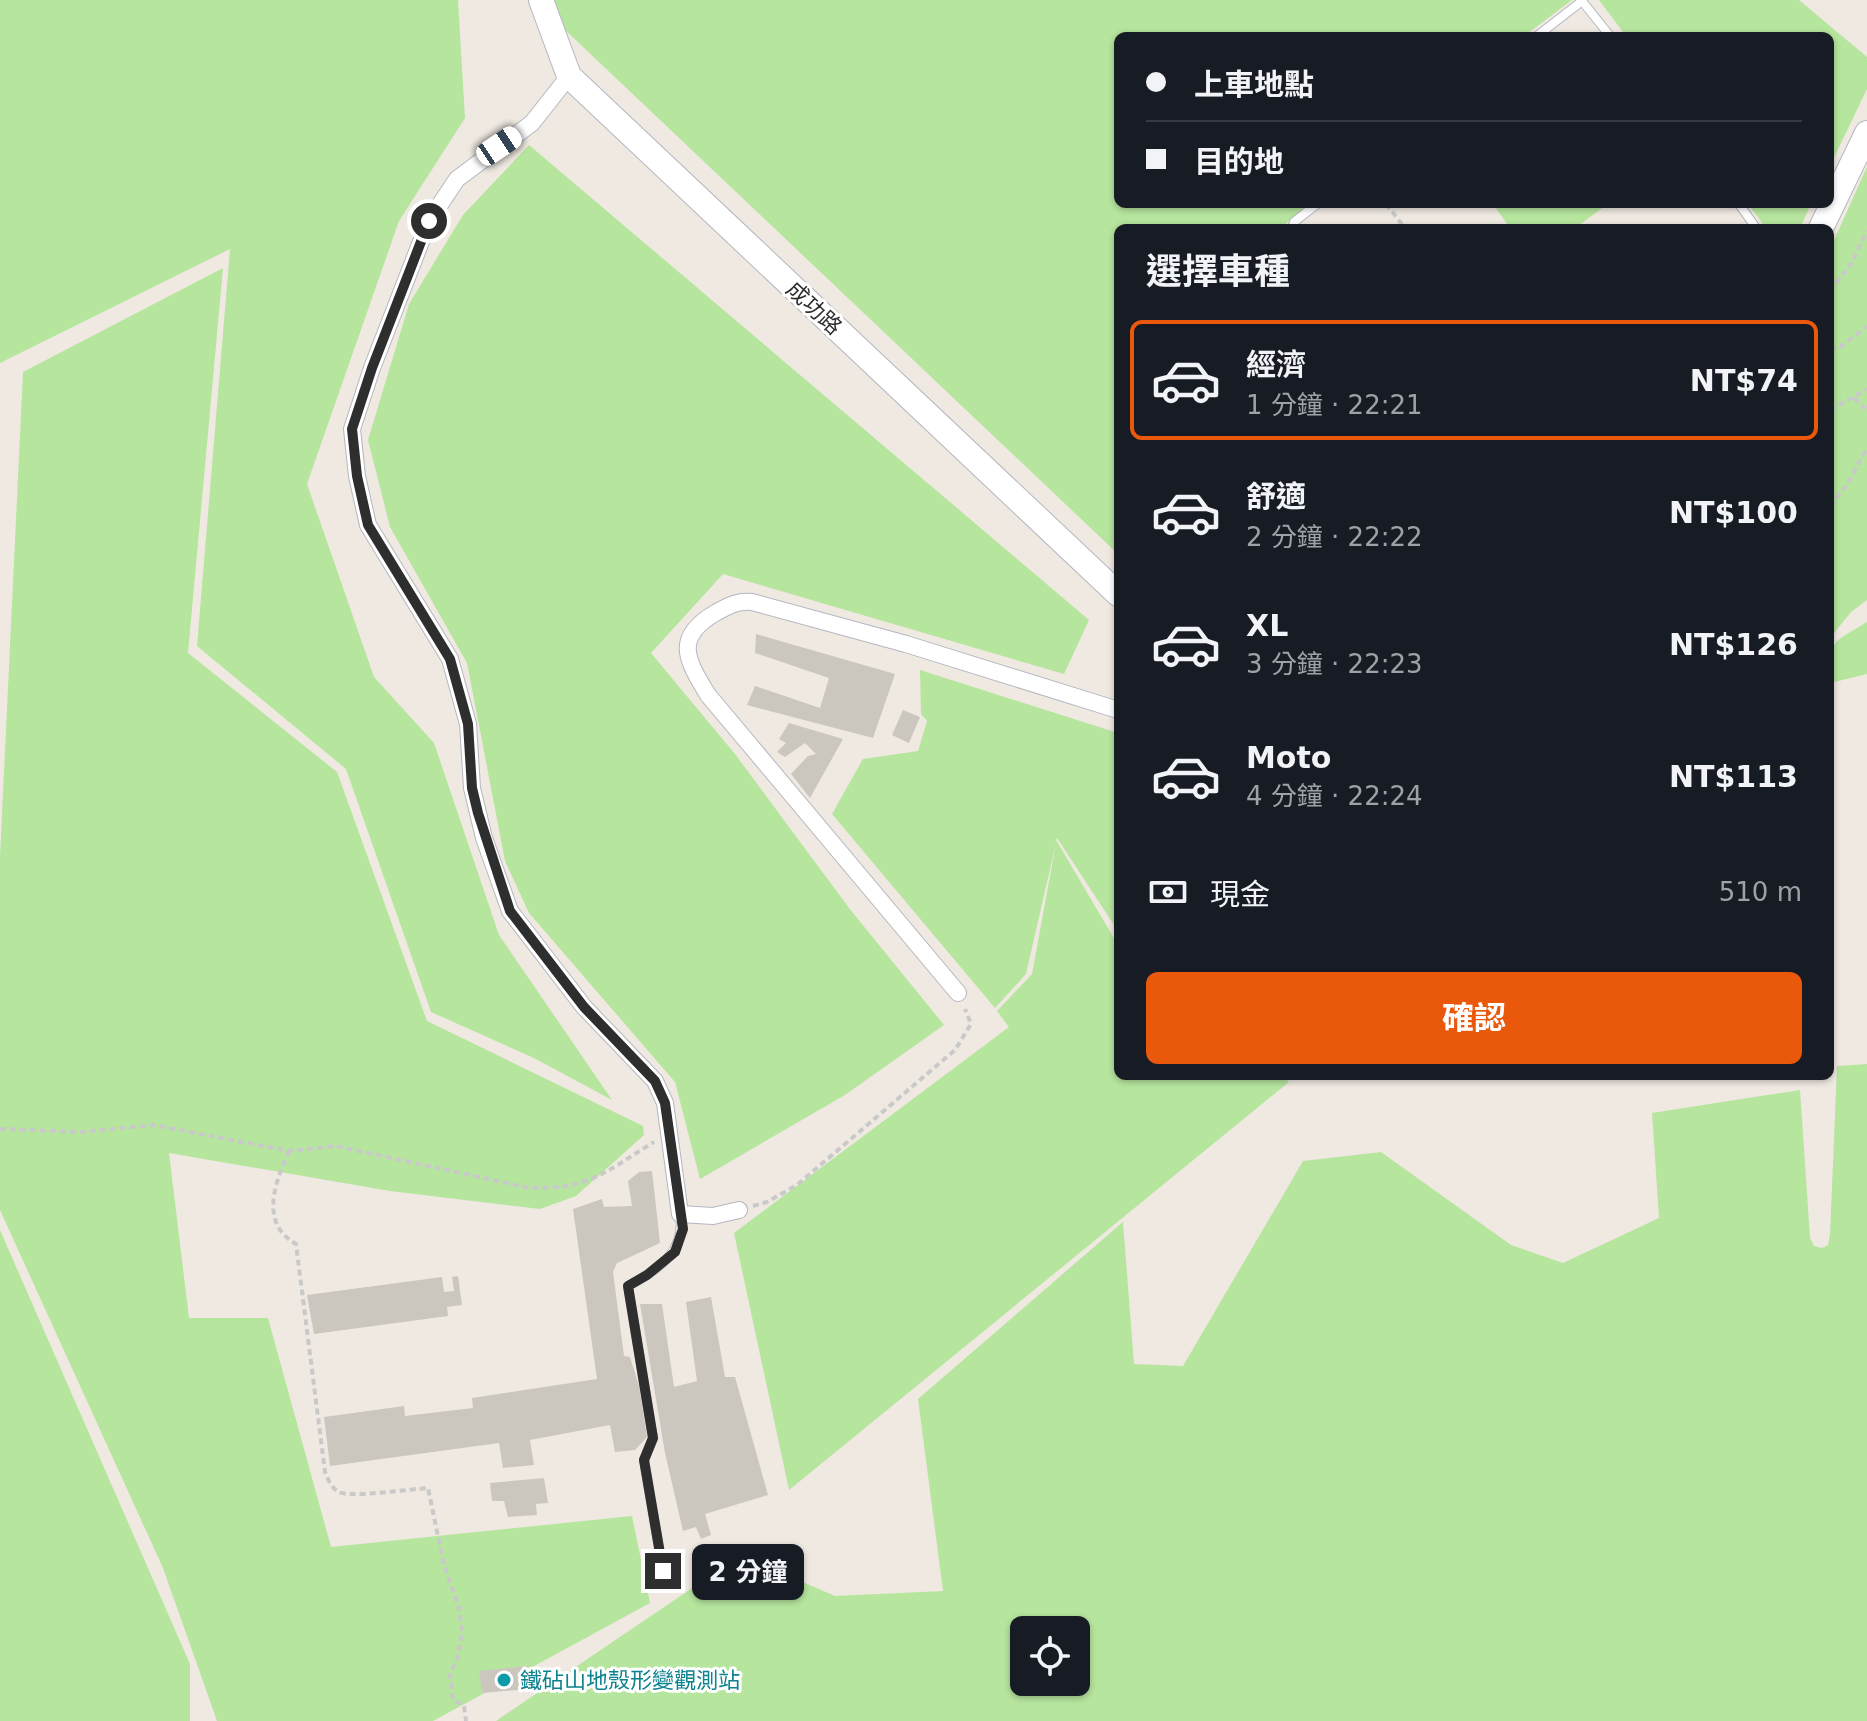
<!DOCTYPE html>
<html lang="zh-TW">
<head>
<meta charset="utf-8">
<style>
	body { margin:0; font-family:"DejaVu Sans","Noto Sans TC",sans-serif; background:#242831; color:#f1f3f6; height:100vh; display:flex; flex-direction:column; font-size:30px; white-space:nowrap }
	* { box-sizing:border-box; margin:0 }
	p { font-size:26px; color:#9ea1a6 }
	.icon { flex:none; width:44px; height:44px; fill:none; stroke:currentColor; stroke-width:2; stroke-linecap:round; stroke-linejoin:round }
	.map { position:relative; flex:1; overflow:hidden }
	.side { position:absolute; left:1114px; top:224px; width:720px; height:856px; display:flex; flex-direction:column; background:#171b24; border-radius:12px; box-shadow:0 2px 6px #0004 }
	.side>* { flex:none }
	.top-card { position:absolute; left:1114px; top:32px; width:720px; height:176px; border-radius:12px; box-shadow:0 2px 6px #0004; display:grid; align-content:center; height:176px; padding:0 32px; background:#171b24 }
	.fabs { position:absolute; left:1010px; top:1616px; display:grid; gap:16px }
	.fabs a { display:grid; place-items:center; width:80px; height:80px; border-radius:12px; background:#171b24; box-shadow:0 2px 6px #0004; font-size:40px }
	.end { position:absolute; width:36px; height:36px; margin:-18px; border:10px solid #2e2e2e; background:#fff; box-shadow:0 0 0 4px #fff }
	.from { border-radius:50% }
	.bubble { position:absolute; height:56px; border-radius:12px; background:#171b24; box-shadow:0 2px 6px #0004; font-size:26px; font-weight:700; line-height:56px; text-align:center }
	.car { position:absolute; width:24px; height:48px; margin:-24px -12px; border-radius:10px; box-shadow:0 0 6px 2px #0007; background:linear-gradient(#fff 24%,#345 0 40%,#fff 0 76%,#345 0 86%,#fff 0) }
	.top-card b { display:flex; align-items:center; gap:28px; height:76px; font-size:30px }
	.top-card b+b { border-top:2px solid #363941 }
	.top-card i { width:20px; height:20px; background:#f1f3f6 }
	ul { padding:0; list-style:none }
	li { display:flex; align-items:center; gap:24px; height:120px; margin:0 16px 12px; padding:0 16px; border:4px solid transparent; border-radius:12px }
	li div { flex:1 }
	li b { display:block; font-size:30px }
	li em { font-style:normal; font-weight:700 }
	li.selected { border-color:#ea580c }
	li>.icon { width:72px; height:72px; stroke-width:1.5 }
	h2 { padding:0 32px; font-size:36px; line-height:96px }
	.pay { display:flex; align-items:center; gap:20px; height:88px; padding:0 32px; font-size:30px }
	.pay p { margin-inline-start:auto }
	.primary-button { display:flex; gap:16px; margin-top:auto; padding:16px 32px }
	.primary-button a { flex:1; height:92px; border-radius:12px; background:#ea580c; color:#fff; font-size:32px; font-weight:700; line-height:92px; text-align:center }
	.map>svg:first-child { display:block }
	.green { fill:#b6e59e; fill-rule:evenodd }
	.building { fill:#cbc7bf }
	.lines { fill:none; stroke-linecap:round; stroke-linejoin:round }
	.lane-casing { stroke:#b4b7c1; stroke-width:10 }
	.street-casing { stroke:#b4b7c1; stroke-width:18 }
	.secondary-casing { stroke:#b4b7c1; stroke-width:26 }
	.path { stroke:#c9c9c9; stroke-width:4; stroke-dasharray:6 4; stroke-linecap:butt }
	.lane { stroke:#fff; stroke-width:8 }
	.street { stroke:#fff; stroke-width:16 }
	.secondary { stroke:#fff; stroke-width:24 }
	.route { stroke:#2e2e2e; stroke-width:10 }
	.culture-dot { fill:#0f9aa8; stroke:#fff; stroke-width:3 }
	.labels { text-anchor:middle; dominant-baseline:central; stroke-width:6; stroke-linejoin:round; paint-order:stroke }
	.street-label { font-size:22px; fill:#2e2e2e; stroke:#fff }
	.culture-label { font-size:22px; fill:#0d838f; stroke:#fff; text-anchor:start }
</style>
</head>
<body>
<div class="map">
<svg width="1867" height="1721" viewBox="0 0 1867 1721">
	<rect width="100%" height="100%" fill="#efe9e1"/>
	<path class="green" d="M0 0H458L465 118 399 221 307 484 374 677 434 743 499 935 612 1100 534 1058 431 1012 346 769 197 646 230 249 0 363Z
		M554 0H1572L1524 36H1118V204H1308L1281 228H1118V554L562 27Z
		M1599 0H1799L1867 57V89L1830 166V36H1626Z
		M529 145 1089 620 1064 674 723 574 651 653 735 754 849 908 944 1025 845 1095 700 1179 675 1082 529 913 505 861 467 663 390 527 368 440 409 304 463 215Z
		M1867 167V600L1851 612 1830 638V249Z
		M1493 204H1608L1575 228H1510Z
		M1748 204H1811L1800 228H1766Z
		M223 268 188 653 337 772 427 1021 643 1126 644 1135 576 1196 540 1209 390 1191 169 1153 189 1318H268L331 1547 632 1516 650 1603 433 1721H217L163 1568 0 1210V856L23 372Z
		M1867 622V674L1830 683C1830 638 1830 645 1867 622Z
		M920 670 1118 733V931L1057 838 1056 840 1118 945V1076H1282L1289 1082 789 1490 734 1233 1009 1027 997 1011 1032 974 1056 843 1026 974 995 1008 832 814 863 759 918 751 927 721 921 714Z
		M1867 1064V1721H496L741 1555 835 1596 943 1591 918 1399 1123 1222 1134 1364 1183 1366 1303 1161 1381 1152 1511 1245 1563 1263 1659 1218 1652 1113 1800 1090 1810 1238 1814 1246 1822 1248 1828 1245 1830 1235 1837 1066ZM1024 1630H1076V1682H1024Z
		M0 1230 190 1664V1721H0Z"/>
	<path class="building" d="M756 634 895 674 873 738 747 705 755 686 820 708 829 678 755 653Z
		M903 710 920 717 909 743 892 735Z
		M789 723 843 739 810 798 791 774 808 756 816 754 805 743 785 757 777 752 786 743 779 739Z
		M652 1171 660 1243 617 1263 613 1272 624 1356 630 1357 639 1386 647 1437 635 1450 615 1452 610 1425 530 1440 534 1465 503 1468 499 1443 330 1466 324 1417 404 1406 405 1416 473 1408 472 1398 597 1379 573 1209 602 1199 604 1207 632 1206 628 1181 639 1172Z
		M458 1276 462 1305 447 1307 448 1316 314 1334 307 1295 442 1277 444 1292 454 1291 452 1277Z
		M711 1297 725 1377H735L768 1495 705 1514 711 1535 701 1539 696 1527 683 1531 665 1453 640 1304H662L674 1387 697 1381 686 1302Z
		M544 1478 548 1503 536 1504 537 1515 508 1517 504 1501H492L490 1483Z
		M527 1666 529 1689 482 1693 479 1671Z"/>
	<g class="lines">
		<defs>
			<path id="lane" d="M1537 36 1582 1 1610 36
				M1739 204 1756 228
				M1292 228 1294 222 1317 204
				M663 1571 644 1460 653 1438 628 1286C658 1269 686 1253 680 1214"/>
			<path id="street" d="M569 76 532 123 457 179 429 221 372 368 352 429 357 476 368 525 450 659 468 724 472 788 484 838 510 911 584 1007 655 1081 665 1103 680 1214 713 1216 739 1210
				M958 993 708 695C686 659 673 637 717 612 730 605 737 601 752 602L906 644 1118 710"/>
			<path id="secondary" d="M541 0 569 76 1118 594
				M1821 228 1867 133"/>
		</defs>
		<use href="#lane" class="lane-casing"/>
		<use href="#street" class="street-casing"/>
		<use href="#secondary" class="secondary-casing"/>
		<path class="path" d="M1386 204 1405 228
			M1830 291 1851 264 1867 231
			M1830 349 1840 347 1867 326
			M1854 398 1867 410
			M1830 410 1867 389
			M1830 506 1847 485 1867 448
			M0 1129 81 1132 154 1125 289 1151 336 1146 525 1187C586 1192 605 1172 654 1142
			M289 1151C275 1183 259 1223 296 1244L325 1472C328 1479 331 1488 339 1492 349 1498 411 1489 428 1488L444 1565 459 1608 462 1633 457 1659 450 1674 453 1700 464 1706 466 1721
			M753 1206 767 1202 797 1185 955 1050 971 1024 965 1009"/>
		<use href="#lane" class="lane"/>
		<use href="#street" class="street"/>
		<use href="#secondary" class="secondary"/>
	</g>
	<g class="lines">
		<path class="route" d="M429 221 372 368 352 429 357 476 368 525 450 659 468 724 472 788 478 813 510 911 584 1007 655 1081 665 1103 683 1229 675 1252 647 1275 628 1286 653 1438 644 1460 663 1571"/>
	</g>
	<circle class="culture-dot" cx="504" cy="1680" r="8"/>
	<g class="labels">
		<g class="street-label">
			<text transform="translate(814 308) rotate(43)">成功路</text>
		</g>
		<g class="culture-label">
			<text x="520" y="1680">鐵砧山地殼形變觀測站</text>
		</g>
	</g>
</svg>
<div class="fabs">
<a><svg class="icon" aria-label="locate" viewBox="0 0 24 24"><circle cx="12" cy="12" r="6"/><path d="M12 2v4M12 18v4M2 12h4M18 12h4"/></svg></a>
</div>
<i class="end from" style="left:429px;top:221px"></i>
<i class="end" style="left:663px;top:1571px"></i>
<div class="bubble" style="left:692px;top:1544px;width:112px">2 分鐘</div>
<i class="car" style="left:499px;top:146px;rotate:56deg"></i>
<div class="top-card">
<b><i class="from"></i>上車地點</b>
<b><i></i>目的地</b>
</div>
<section class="side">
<h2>選擇車種</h2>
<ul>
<li class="selected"><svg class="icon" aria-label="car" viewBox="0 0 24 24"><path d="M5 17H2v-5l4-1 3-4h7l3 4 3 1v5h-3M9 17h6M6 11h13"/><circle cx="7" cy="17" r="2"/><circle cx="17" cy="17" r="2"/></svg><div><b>經濟</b><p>1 分鐘 · 22:21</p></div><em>NT$74</em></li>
<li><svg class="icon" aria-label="car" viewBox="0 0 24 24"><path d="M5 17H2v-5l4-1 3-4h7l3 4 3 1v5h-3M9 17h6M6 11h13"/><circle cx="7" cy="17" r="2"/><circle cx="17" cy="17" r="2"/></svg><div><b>舒適</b><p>2 分鐘 · 22:22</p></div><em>NT$100</em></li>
<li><svg class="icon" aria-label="car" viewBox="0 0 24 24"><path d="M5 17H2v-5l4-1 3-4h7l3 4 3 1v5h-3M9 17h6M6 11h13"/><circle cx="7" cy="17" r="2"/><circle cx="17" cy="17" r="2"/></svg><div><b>XL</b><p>3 分鐘 · 22:23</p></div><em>NT$126</em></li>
<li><svg class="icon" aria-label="car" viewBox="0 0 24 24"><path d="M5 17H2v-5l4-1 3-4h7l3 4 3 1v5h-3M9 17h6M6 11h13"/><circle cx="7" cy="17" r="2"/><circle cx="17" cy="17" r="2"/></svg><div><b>Moto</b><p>4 分鐘 · 22:24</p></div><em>NT$113</em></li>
</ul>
<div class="pay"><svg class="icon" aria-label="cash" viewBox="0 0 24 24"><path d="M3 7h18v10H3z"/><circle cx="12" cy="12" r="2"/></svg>現金<p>510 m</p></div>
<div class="primary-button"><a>確認</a></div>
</section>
</div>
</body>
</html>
